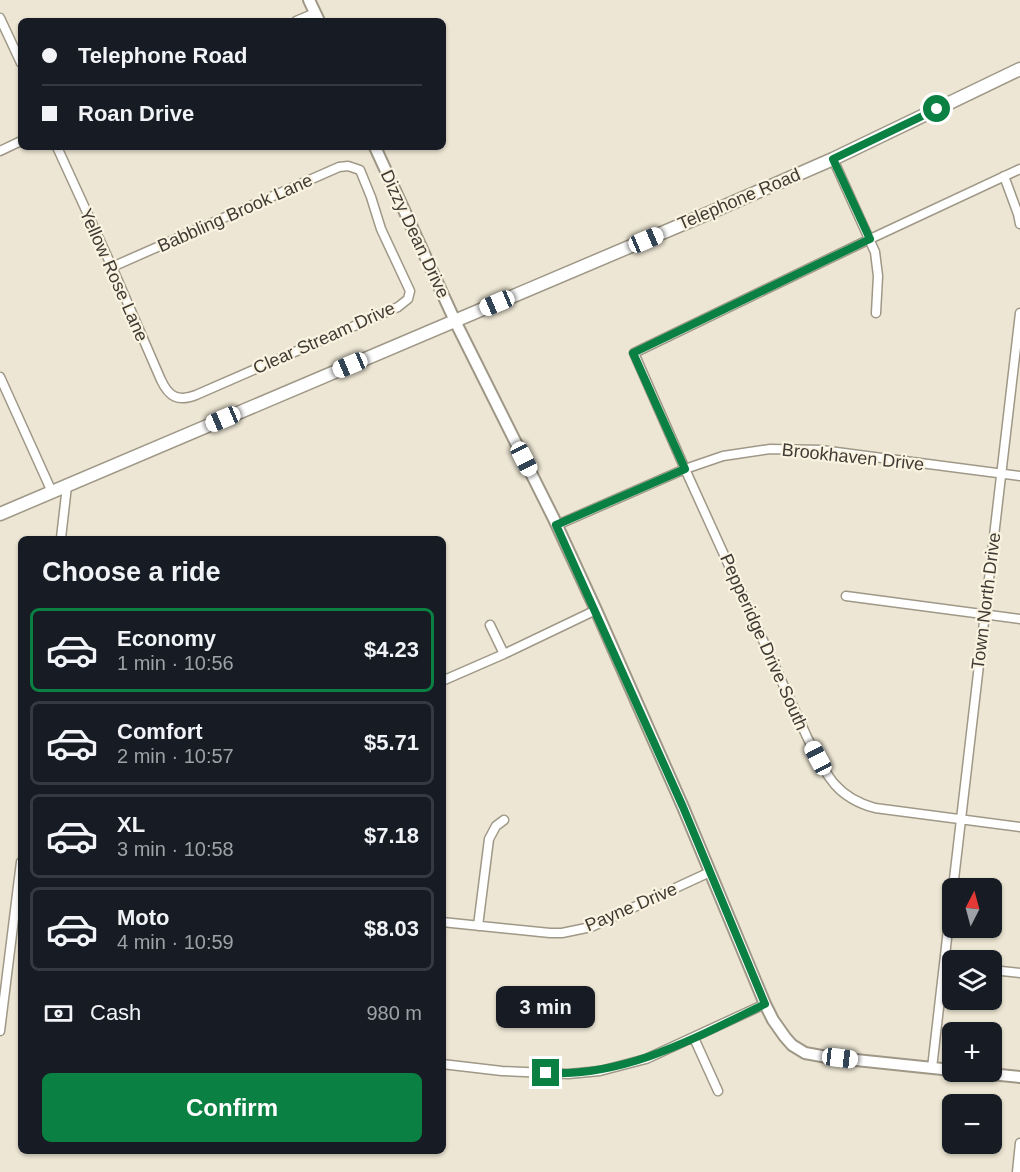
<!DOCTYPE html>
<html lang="en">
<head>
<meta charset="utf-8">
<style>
	body { margin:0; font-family:Helvetica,sans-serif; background:#20242c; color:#f1f3f6; height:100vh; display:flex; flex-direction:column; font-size:22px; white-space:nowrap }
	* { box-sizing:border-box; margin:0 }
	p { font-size:20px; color:#9ea1a6 }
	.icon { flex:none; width:33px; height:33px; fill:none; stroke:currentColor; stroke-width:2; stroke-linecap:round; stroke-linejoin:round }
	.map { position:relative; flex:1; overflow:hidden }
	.sheet { position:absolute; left:18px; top:536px; width:428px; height:618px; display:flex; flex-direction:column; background:#171b24; border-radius:9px; box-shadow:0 2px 4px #0004 }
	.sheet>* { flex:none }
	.guide { position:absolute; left:18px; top:18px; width:428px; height:132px; border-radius:9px; box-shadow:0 2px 4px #0004; display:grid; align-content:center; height:132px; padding:0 24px; background:#171b24 }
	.needle { width:39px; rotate:6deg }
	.controls { position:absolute; left:942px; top:878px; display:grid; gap:12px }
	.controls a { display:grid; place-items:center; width:60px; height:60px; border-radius:9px; background:#171b24; box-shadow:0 2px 4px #0004; font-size:30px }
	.end { position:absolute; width:27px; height:27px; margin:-14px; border:8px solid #0b8043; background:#fff; box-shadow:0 0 0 3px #fff }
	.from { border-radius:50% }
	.bubble { position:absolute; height:42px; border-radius:9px; background:#171b24; box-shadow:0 2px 4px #0004; font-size:20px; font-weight:700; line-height:42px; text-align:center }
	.car { position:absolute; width:18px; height:36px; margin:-18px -9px; border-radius:8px; box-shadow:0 0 4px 2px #0007; background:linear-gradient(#fff 24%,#345 0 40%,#fff 0 76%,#345 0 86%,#fff 0) }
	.guide b { display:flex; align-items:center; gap:21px; height:57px; font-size:22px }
	.guide b+b { border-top:2px solid #363941 }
	.guide i { width:15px; height:15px; background:#f1f3f6 }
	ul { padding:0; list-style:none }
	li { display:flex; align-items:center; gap:18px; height:84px; margin:0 12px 9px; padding:0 12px; border:3px solid #363941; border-radius:9px }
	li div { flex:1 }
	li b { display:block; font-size:22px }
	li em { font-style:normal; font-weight:700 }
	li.current { border-color:#0b8043 }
	li>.icon { width:54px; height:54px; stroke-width:1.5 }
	h2 { padding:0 24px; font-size:27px; line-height:72px }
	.pay { display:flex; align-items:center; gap:15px; height:66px; padding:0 24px; font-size:22px }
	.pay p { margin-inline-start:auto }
	.button { display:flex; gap:12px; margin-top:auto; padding:12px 24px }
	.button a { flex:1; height:69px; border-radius:9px; background:#0b8043; color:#fff; font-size:24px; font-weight:700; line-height:69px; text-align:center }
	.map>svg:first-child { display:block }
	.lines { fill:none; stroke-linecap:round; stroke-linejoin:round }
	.minor-casing { stroke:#9f9887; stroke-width:11 }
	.tertiary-casing { stroke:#9f9887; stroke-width:14 }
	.secondary-casing { stroke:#9f9887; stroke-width:15 }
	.minor { stroke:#fff; stroke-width:8 }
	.tertiary { stroke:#fff; stroke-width:10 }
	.secondary { stroke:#fff; stroke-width:12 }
	.route { stroke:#0b8043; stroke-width:8 }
	.labels { text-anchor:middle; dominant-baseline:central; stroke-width:4.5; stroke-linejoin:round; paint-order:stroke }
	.street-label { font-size:18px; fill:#3e3b34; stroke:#fbf3e1 }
</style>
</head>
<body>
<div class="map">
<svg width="1020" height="1172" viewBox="0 0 1020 1172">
	<rect width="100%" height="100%" fill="#ede6d4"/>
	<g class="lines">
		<defs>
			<path id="minor" d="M0 18 21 63
				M296 21 315 13
				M57 147 112 267 161 380C169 397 178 402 196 395L398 307 408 299 410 291 381 229 371 197 360 170 348 166 339 167 112 267
				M0 151 21 141
				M833 159 875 252 878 276 876 313
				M1020 169 870 239 634 353 685 469 807 737C825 772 834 797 875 808L1020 827
				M1004 176 1018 214 1020 224
				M0 377 52 492
				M557 525 685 469 723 456 770 449 821 450 1020 476
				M61 538 67 486
				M846 596 1020 619
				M490 625 504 654
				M442 681 504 654 596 610
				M953 888 1020 313
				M442 922 550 933H562L591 927 710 872
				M478 926 489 839 496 826 504 820
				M992 970 1020 973
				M0 1031 21 862
				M694 1038 718 1091
				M442 1064 502 1071 568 1074 600 1071 646 1059 765 1004
				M932 1068 952 895
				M1017 1172 1020 1143"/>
			<path id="tertiary" d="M309 0 319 21
				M375 147 455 321 554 519 596 610 683 807 765 1004 773 1020 785 1037 792 1045 805 1053 827 1057 952 1070
				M959 1071 1020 1077"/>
			<path id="secondary" d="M0 514 709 213 833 159 1020 69"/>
		</defs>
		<use href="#minor" class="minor-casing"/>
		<use href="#tertiary" class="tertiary-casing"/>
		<use href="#secondary" class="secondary-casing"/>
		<use href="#minor" class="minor"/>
		<use href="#tertiary" class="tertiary"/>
		<use href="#secondary" class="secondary"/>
	</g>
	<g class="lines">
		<path class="route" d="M546 1073C626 1077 695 1038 765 1004L683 807 556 525 685 469 633 353 870 239 833 159 937 109"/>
	</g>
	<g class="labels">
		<g class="street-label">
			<text transform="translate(739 199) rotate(-23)">Telephone Road</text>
			<text transform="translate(235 213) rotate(-24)">Babbling Brook Lane</text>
			<text transform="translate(415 234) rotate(65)">Dizzy Dean Drive</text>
			<text transform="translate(114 275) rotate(66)">Yellow Rose Lane</text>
			<text transform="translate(324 338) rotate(-24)">Clear Stream Drive</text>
			<text transform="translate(853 457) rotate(6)">Brookhaven Drive</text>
			<text transform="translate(986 601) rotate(-83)">Town North Drive</text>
			<text transform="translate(764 642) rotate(66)">Pepperidge Drive South</text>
			<text transform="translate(631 907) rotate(-23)">Payne Drive</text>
		</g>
	</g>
</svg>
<div class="controls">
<a><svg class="needle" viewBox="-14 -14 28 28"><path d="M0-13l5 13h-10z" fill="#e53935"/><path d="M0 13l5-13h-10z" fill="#9ea1a6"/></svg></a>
<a><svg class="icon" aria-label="layers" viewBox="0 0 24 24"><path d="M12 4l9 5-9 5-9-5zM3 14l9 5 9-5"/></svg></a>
<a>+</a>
<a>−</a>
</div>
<i class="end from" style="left:937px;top:109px"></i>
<i class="end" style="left:546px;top:1073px"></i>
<div class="bubble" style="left:496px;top:986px;width:99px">3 min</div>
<i class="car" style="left:646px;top:240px;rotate:67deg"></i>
<i class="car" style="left:497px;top:303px;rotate:247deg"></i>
<i class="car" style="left:350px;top:365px;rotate:247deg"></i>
<i class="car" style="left:223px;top:419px;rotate:247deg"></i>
<i class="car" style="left:524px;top:459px;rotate:153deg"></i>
<i class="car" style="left:818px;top:758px;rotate:332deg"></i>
<i class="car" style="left:840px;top:1058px;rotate:97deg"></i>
<div class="guide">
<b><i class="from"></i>Telephone Road</b>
<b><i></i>Roan Drive</b>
</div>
<section class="sheet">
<h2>Choose a ride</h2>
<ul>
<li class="current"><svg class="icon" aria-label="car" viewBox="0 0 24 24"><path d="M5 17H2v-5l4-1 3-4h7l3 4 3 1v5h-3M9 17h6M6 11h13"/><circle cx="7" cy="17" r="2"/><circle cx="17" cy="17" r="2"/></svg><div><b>Economy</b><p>1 min · 10:56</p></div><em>$4.23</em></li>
<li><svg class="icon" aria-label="car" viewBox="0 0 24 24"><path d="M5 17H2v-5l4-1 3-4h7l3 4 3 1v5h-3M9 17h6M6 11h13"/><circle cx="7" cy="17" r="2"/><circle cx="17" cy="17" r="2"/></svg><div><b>Comfort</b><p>2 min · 10:57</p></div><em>$5.71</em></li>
<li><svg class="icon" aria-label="car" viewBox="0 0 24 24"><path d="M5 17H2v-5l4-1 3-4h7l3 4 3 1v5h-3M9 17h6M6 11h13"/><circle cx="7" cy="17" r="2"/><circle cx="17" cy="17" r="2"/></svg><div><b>XL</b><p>3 min · 10:58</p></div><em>$7.18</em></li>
<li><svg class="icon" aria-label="car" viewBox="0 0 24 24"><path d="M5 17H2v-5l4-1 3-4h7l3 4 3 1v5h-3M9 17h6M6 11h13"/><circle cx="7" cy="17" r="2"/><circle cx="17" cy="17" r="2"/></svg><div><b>Moto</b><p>4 min · 10:59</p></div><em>$8.03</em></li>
</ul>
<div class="pay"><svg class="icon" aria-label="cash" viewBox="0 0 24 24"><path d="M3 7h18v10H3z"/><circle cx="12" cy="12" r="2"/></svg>Cash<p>980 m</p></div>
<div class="button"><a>Confirm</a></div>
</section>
</div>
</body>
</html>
